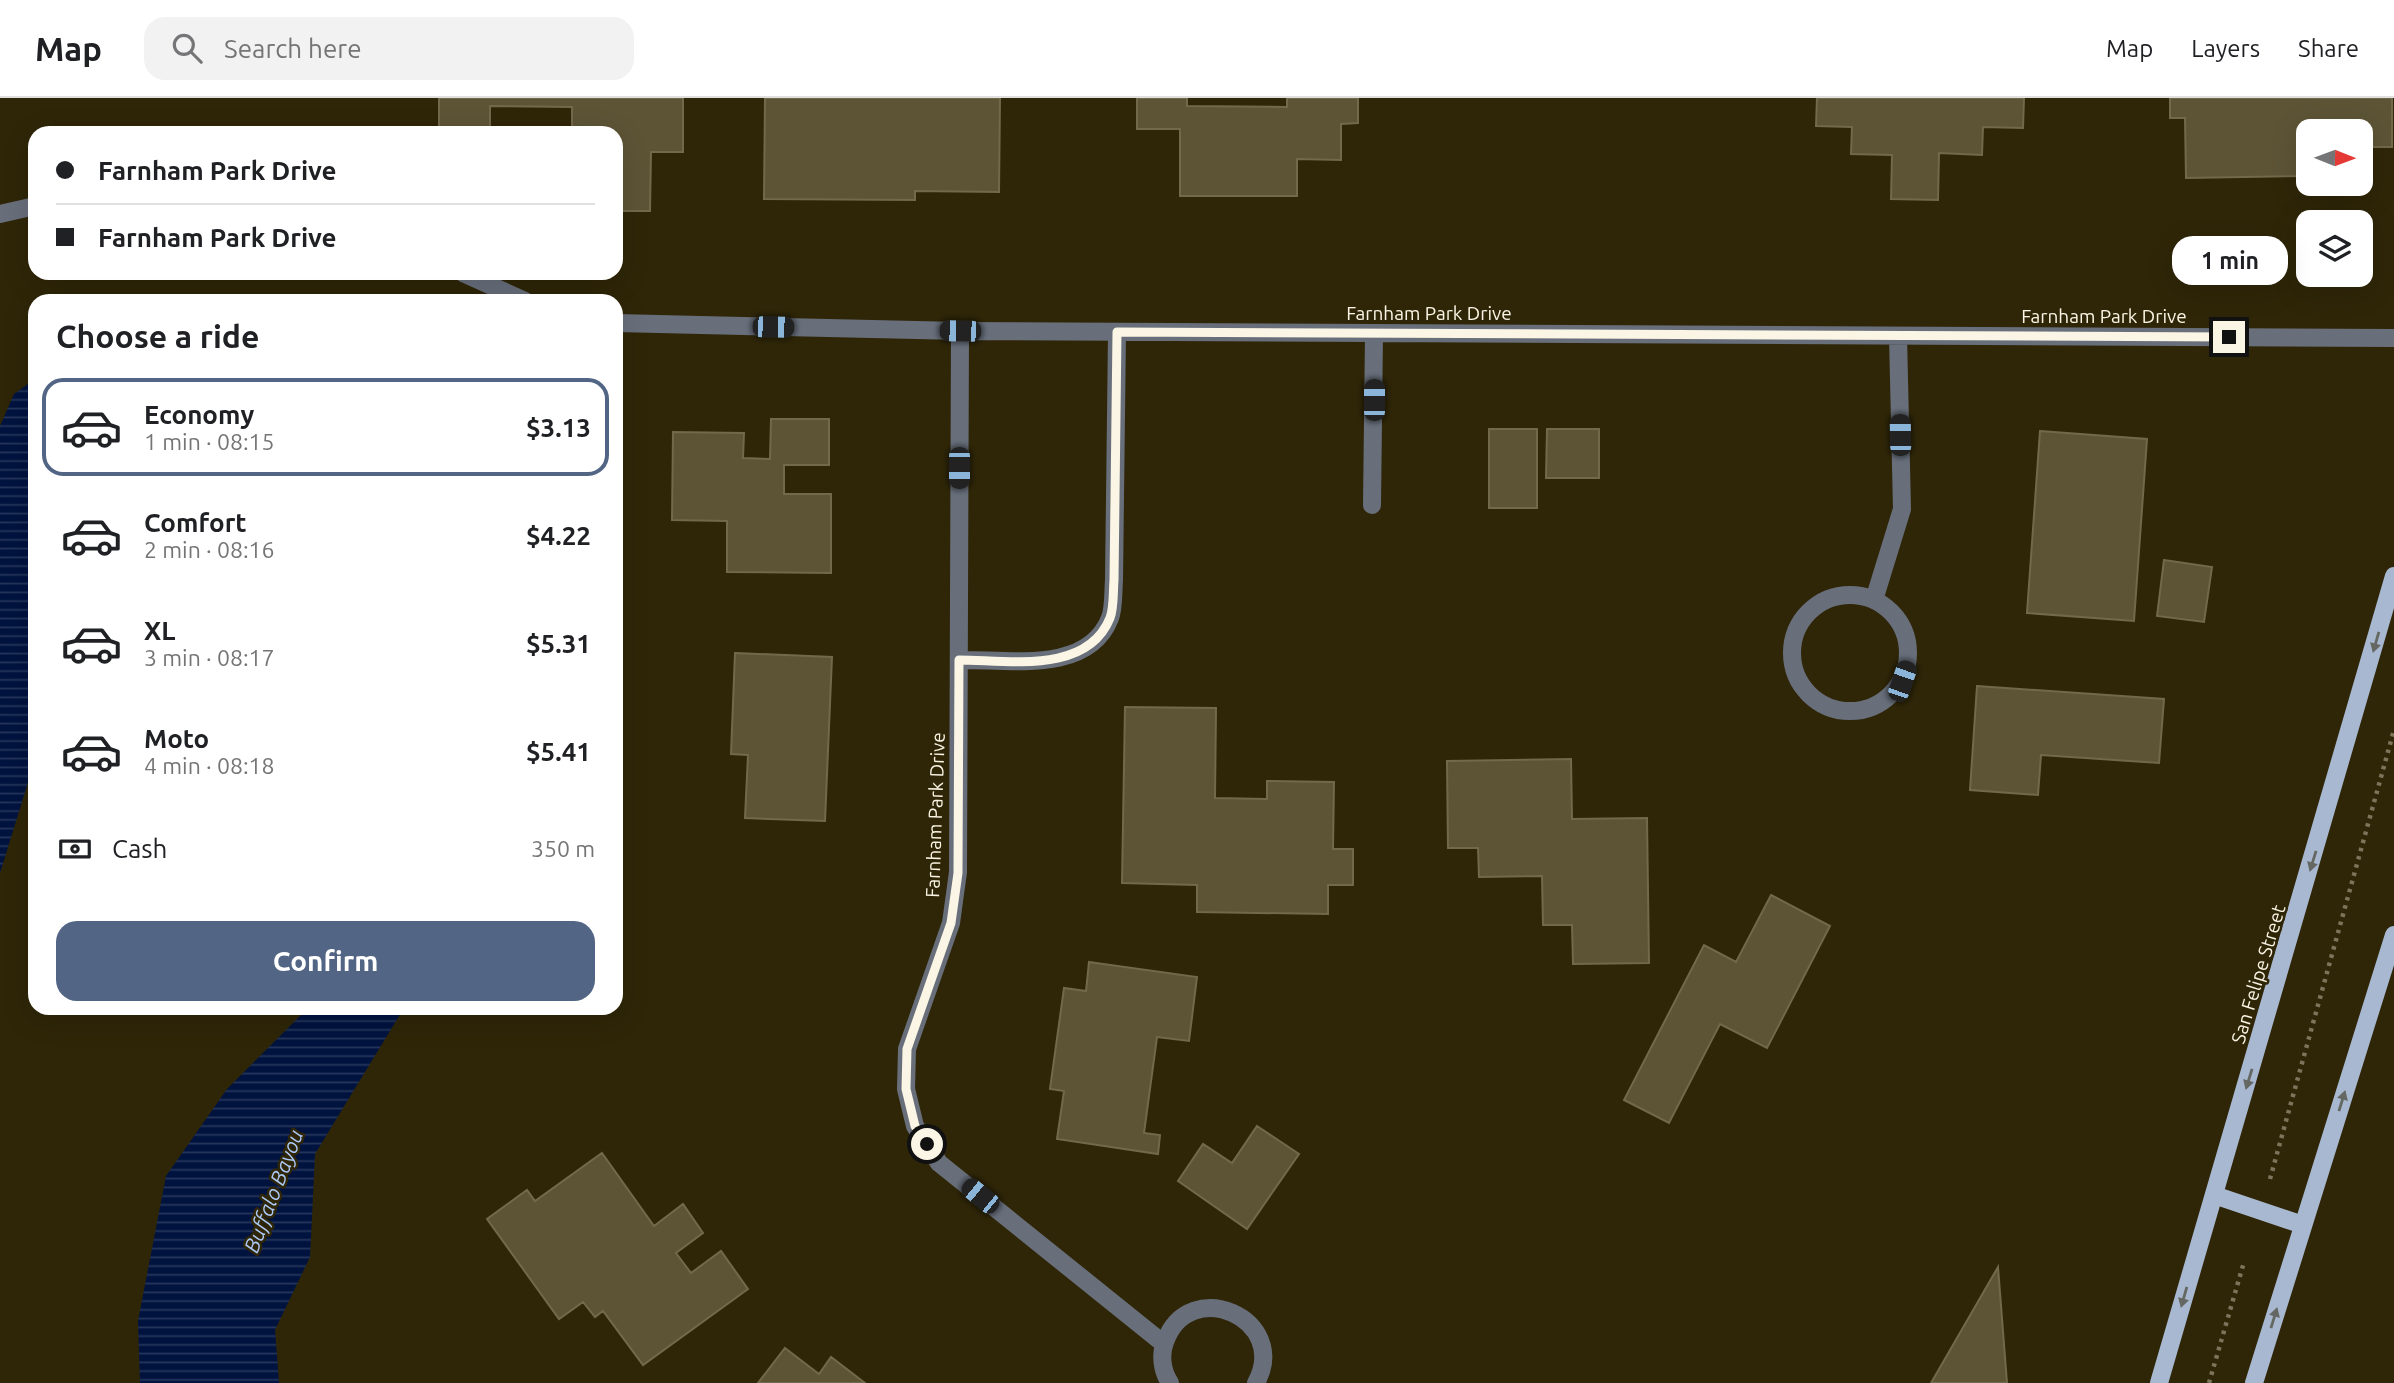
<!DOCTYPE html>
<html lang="en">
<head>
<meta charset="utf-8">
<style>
	body { margin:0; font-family:Ubuntu,sans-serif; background:#f2f2f2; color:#202124; height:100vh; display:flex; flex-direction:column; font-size:26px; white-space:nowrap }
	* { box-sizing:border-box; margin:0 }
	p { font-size:23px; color:#757577 }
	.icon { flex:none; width:38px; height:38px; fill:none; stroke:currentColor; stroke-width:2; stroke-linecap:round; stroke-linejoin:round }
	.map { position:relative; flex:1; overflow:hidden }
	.panel { position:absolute; left:28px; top:196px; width:595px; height:721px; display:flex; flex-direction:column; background:#fff; border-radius:21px; box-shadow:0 7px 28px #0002 }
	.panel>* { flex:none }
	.top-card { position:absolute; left:28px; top:28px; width:595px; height:154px; border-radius:21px; box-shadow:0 7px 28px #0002; display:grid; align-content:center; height:154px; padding:0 28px; background:#fff }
	.needle { width:46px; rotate:91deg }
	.controls { position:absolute; left:2296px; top:21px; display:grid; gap:14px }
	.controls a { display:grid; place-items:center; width:77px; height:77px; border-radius:14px; background:#fff; box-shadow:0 7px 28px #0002; font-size:35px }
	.end { position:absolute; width:32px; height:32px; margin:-16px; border:9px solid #faf5e4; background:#111; box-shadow:0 0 0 4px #111 }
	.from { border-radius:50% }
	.bubble { position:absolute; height:49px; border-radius:21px; background:#fff; box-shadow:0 7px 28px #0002; font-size:23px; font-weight:700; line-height:49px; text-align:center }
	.car { position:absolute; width:21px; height:42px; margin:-21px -10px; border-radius:9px; box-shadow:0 0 5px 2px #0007; background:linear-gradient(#222 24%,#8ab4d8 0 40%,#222 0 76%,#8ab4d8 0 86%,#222 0) }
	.top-card b { display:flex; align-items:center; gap:24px; height:66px; font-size:26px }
	.top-card b+b { border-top:2px solid #e0e0e0 }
	.top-card i { width:18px; height:18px; background:#202124 }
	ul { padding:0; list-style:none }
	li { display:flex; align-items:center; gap:21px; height:98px; margin:0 14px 10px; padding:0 14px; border:4px solid transparent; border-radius:21px }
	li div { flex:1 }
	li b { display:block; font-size:26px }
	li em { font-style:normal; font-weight:700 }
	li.selected { border-color:#526585 }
	li>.icon { width:63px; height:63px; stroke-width:1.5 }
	h2 { padding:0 28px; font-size:32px; line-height:84px }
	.pay { display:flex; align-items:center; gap:18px; height:77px; padding:0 28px; font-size:26px }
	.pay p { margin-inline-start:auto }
	.action { display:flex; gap:14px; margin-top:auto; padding:14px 28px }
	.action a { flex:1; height:80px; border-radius:21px; background:#526585; color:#fff; font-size:28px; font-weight:700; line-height:80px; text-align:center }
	header { display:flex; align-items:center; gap:42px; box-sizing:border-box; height:98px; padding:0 35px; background:#fff; border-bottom:2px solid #e0e0e0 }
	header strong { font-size:33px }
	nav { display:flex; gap:38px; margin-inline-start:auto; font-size:24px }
	.search { width:490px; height:63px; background:#f2f2f2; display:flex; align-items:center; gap:18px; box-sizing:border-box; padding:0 24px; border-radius:21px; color:#757577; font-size:26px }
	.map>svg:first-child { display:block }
	.water { fill:url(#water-rules) }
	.building { fill:#5d5436; stroke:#72684a; stroke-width:2 }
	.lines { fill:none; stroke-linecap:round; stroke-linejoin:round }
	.path { stroke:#7c745b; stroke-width:4.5; stroke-dasharray:3.5 5; stroke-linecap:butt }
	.minor { stroke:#686f7b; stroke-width:18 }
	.major { stroke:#a8b8d1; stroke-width:18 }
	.oneway { fill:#656862 }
	.route { stroke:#faf5e4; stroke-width:9 }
	.labels { text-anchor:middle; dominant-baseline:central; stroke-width:5; stroke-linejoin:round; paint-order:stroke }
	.street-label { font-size:19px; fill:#faf5e4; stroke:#2f2608 }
	.water-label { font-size:21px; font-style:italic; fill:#acc9f7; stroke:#2f2608 }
</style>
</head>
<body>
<header>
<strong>Map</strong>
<div class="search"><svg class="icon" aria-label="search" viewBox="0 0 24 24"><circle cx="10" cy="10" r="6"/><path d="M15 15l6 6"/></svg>Search here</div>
<nav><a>Map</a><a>Layers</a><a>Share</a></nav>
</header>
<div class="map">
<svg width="2394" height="1285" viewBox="0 0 2394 1285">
	<defs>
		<pattern id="water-rules" width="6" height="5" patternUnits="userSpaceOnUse" patternTransform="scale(1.75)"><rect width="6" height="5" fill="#00133f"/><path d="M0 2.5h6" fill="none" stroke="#26365b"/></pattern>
	</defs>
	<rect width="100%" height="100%" fill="#2f2608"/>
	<path class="water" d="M35 281V662L0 775V328L14 296Z
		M308 910H404L315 1056 310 1159 275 1232 279 1285H140L138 1223 166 1078 227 991Z"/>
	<path class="building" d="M439 0H683V54H651L650 113H616V35H572V9L490 8V35H439Z
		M765 0H1000L999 94 915 93V102L764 101Z
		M1137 0H1187V8L1287 9V0H1358V25L1341 26V62L1297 61V98H1180V31H1137Z
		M1817 0H2024L2023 30 1983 29 1982 57 1939 55 1938 102 1891 101 1892 57 1851 56 1852 29 1816 28Z
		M2170 0H2392V49H2361V33H2308V78L2186 80 2185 20H2170Z
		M771 321H829V367H784V396H831V475L727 474V423L672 422 673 334 744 335 743 360 770 361Z
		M1489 331H1537V410H1489Z
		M1547 331H1599V380H1546Z
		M2040 333 2147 341 2134 523 2027 515Z
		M2164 462 2212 469 2204 524 2157 518Z
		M735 555 832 559 825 723 745 720 748 657 731 656Z
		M1977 588 2164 601 2159 665 2041 657 2038 697 1970 692Z
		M1125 609 1216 610 1215 700 1267 701V683L1334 684 1333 751H1353V787H1328V816L1197 814V787L1122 785Z
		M1571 661 1572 721 1647 720 1649 865 1573 866 1572 827H1543L1542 778 1479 779 1478 750H1448L1447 663Z
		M1771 797 1830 828 1767 950 1720 926 1669 1025 1624 1002 1704 847 1736 864Z
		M1089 864 1197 879 1189 943 1157 939 1144 1035 1160 1037 1158 1056 1057 1041 1064 993 1050 991 1064 890 1086 893Z
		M1257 1028 1299 1056 1247 1131 1178 1083 1203 1046 1232 1065Z
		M602 1055 654 1128 683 1106 703 1135 676 1155 691 1175 721 1153 748 1191 643 1267 603 1213 595 1219 583 1204 559 1221 487 1121 527 1092 535 1103Z
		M1998 1169 2007 1285H1931Z
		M785 1250 819 1276 831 1259 865 1285H758Z"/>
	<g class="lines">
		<path class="path" d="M2270 1081 2394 632
			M2209 1285 2244 1164"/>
		<path class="minor" d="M0 116 35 108
			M463 175 525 203
			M616 225 960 233 2394 240
			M960 233 958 774 951 825 907 951 906 991 915 1028 939 1065 1164 1246
			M1372 407 1374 236
			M1792 555a58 58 0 1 1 116 0a58 58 0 1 1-116 0Z
			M1874 502 1902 411 1898 238
			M959 562C1007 561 1088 577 1110 520 1114 510 1113 494 1114 482L1117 234
			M1170 1285C1162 1273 1160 1257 1165 1244 1189 1176 1291 1221 1256 1285"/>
		<path class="major" d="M2214 1097 2303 1127
			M2159 1285 2394 478
			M2254 1285 2394 837"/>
	</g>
	<defs><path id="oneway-solid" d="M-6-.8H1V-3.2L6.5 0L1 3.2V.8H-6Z" transform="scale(1.75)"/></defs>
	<g class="oneway">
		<use href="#oneway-solid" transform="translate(2376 544) rotate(106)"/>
		<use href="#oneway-solid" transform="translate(2313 763) rotate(107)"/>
		<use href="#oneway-solid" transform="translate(2249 981) rotate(107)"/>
		<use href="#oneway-solid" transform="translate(2342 1003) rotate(-73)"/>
		<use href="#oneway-solid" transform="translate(2184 1199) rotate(106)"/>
		<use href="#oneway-solid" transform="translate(2274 1220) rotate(-73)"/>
	</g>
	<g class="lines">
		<path class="route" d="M927 1046 915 1028 906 991 907 951 951 825 958 775 959 562C1007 562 1087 577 1110 520 1114 510 1113 494 1114 482L1117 234 2229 239"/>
	</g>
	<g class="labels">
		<g class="street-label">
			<text x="1429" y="215">Farnham Park Drive</text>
			<text x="2104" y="218">Farnham Park Drive</text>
			<text transform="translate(935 717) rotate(-88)">Farnham Park Drive</text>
			<text transform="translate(2258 876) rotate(-73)">San Felipe Street</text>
		</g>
		<g class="water-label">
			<text transform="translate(273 1093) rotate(-69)">Buffalo Bayou</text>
		</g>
	</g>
</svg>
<div class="controls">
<a><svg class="needle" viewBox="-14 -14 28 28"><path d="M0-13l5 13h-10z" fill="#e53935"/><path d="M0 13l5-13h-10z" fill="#757577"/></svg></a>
<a><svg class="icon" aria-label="layers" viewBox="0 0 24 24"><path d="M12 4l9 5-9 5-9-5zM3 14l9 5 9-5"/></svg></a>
</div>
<i class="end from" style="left:927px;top:1046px"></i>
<i class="end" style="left:2229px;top:239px"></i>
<div class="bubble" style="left:2172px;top:138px;width:116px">1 min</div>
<i class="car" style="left:773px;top:229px;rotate:91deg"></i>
<i class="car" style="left:960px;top:233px;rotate:271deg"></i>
<i class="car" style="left:1374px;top:302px;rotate:0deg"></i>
<i class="car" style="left:1900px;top:337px;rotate:359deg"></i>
<i class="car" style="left:959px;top:370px;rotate:180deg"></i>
<i class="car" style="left:1902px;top:583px;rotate:19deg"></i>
<i class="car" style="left:980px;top:1098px;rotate:309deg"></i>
<div class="top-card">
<b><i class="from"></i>Farnham Park Drive</b>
<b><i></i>Farnham Park Drive</b>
</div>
<section class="panel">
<h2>Choose a ride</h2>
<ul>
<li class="selected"><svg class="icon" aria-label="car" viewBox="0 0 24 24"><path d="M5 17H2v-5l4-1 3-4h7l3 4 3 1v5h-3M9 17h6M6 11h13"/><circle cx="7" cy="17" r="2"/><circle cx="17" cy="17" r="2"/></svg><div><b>Economy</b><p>1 min · 08:15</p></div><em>$3.13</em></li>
<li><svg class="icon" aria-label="car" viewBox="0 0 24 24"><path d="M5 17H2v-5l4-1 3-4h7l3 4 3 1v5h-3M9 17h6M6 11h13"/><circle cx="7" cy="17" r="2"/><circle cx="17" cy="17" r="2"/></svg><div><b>Comfort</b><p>2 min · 08:16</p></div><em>$4.22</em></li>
<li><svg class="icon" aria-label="car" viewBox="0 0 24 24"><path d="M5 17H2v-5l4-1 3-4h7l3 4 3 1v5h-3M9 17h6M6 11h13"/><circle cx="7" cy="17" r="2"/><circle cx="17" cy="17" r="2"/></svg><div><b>XL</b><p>3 min · 08:17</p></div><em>$5.31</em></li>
<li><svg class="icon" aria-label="car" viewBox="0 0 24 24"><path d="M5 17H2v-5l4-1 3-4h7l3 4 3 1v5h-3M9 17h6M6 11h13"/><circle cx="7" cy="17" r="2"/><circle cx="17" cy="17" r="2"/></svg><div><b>Moto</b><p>4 min · 08:18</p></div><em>$5.41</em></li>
</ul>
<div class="pay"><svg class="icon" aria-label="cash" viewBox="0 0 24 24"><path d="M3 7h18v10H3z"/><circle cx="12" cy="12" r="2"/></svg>Cash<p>350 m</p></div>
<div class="action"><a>Confirm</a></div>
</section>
</div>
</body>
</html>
